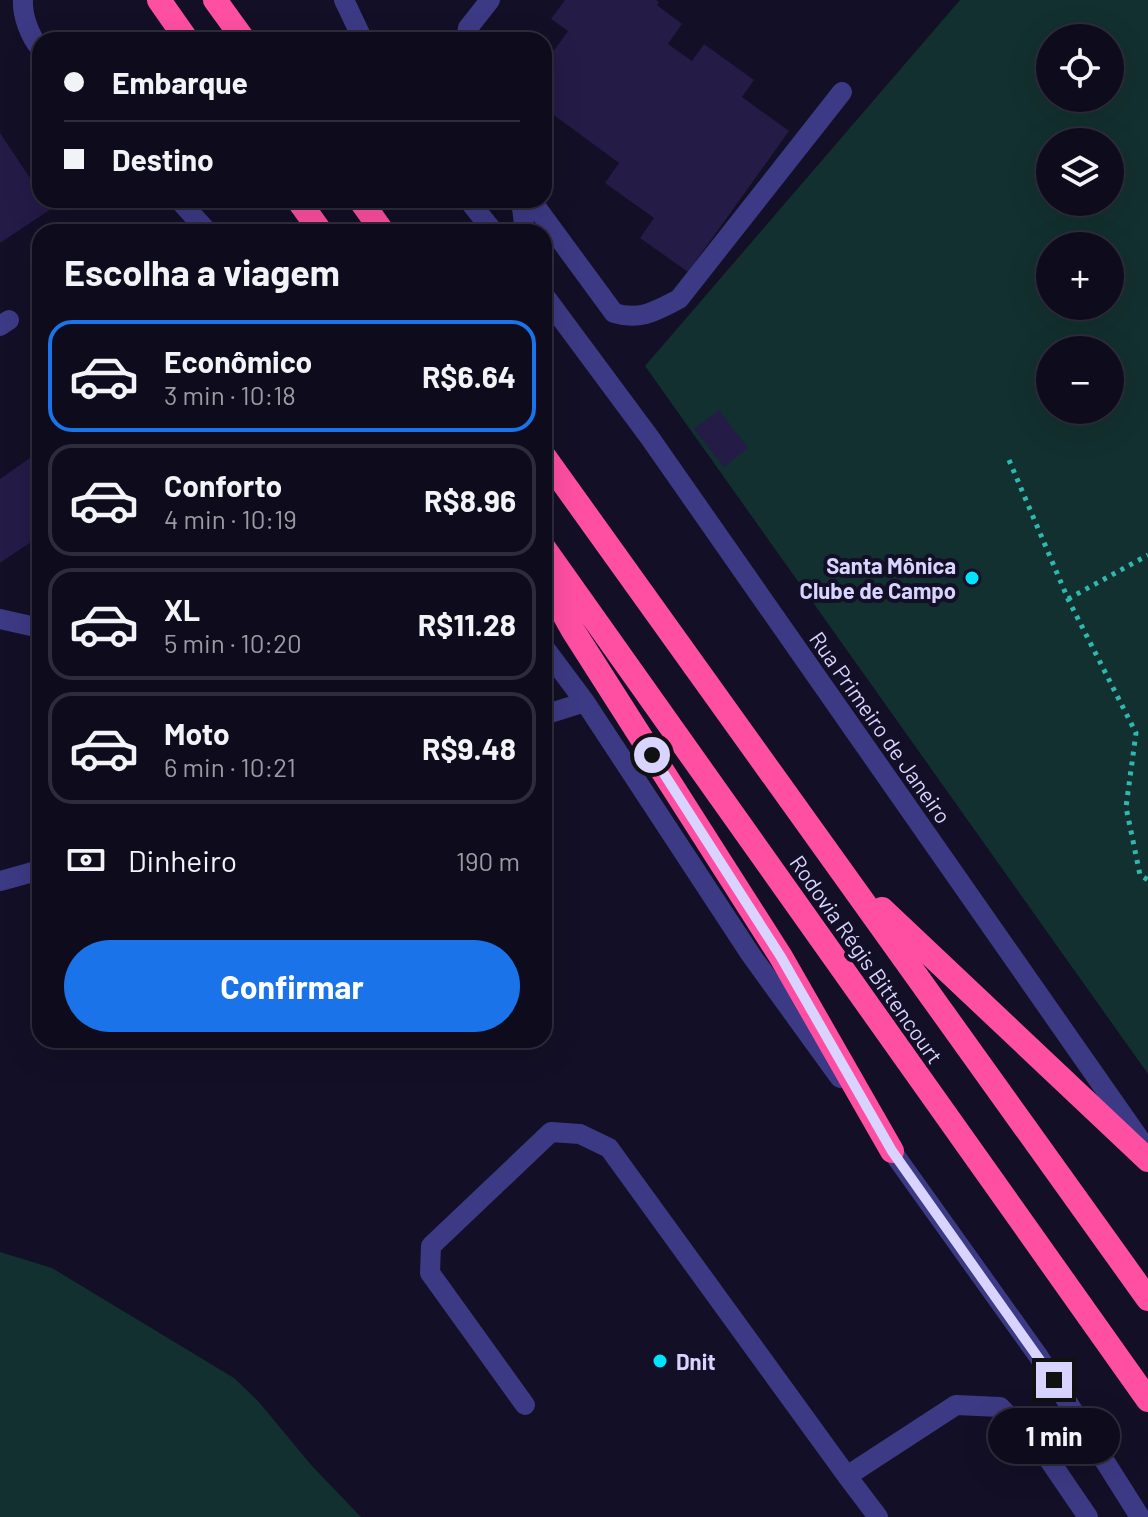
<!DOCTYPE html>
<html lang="pt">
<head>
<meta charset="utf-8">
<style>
	body { margin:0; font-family:Barlow,sans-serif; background:#171425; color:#f1f3f6; height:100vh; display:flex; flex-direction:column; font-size:30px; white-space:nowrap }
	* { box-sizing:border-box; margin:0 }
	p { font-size:26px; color:#9b9ba3 }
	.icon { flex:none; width:44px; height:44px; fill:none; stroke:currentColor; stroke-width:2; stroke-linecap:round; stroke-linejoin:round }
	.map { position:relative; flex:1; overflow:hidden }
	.details { position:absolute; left:32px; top:224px; width:520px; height:824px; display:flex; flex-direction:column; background:#0e0b1c; border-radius:24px; box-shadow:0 8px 32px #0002,0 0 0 2px #2e2b3b }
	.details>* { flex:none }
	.top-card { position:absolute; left:32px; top:32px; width:520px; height:176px; border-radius:24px; box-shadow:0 8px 32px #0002,0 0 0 2px #2e2b3b; display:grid; align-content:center; height:176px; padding:0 32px; background:#0e0b1c }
	.tools { position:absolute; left:1036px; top:24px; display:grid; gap:16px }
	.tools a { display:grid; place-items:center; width:88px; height:88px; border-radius:50%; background:#0e0b1c; box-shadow:0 8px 32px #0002,0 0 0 2px #2e2b3b; font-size:40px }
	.end { position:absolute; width:36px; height:36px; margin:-18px; border:10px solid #d9d4ff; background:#111; box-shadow:0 0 0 4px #111 }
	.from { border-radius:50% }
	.bubble { position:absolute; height:56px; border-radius:28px; background:#0e0b1c; box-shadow:0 8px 32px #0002,0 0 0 2px #2e2b3b; font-size:26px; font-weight:700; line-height:56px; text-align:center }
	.top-card b { display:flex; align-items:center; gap:28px; height:76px; font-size:30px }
	.top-card b+b { border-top:2px solid #2e2b3b }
	.top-card i { width:20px; height:20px; background:#f1f3f6 }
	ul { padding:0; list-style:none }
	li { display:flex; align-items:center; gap:24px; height:112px; margin:0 16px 12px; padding:0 16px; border:4px solid #2e2b3b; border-radius:24px }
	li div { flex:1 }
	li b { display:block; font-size:30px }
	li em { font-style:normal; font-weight:700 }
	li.current { border-color:#1a73e8 }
	li>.icon { width:72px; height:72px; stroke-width:1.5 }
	h2 { padding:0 32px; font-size:36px; line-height:96px }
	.pay { display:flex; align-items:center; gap:20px; height:88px; padding:0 32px; font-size:30px }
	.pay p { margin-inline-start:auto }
	.primary-button { display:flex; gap:16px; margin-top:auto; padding:16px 32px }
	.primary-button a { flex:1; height:92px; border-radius:48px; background:#1a73e8; color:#fff; font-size:32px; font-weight:700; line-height:92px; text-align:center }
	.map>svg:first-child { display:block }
	.green { fill:#12302f; fill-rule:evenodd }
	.building { fill:#241b47 }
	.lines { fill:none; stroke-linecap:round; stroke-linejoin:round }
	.path { stroke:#2fb8b0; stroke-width:5; stroke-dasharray:4 6; stroke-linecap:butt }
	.minor { stroke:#3d3a85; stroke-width:20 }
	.highway { stroke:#ff4fa3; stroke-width:24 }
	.route { stroke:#d9d4ff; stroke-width:10 }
	.poi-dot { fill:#00e5ff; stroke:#130f26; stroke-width:3 }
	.labels { text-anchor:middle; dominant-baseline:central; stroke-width:8; stroke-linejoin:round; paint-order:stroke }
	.poi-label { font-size:22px; font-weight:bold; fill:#d9d4ff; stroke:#130f26; text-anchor:end }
	.street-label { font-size:22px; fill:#d9d4ff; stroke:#130f26 }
</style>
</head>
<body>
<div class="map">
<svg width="1148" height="1517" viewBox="0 0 1148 1517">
	<rect width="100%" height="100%" fill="#130f26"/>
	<path class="green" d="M960 0H1148V1074L645 366ZM1050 38H1110V98H1050ZM1050 142H1110V202H1050ZM1050 246H1110V306H1050ZM1050 350H1110V410H1050Z
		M0 1252 52 1268 234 1378 258 1401 312 1466 361 1517H0Z"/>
	<path class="building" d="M565 0H656L659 2 657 5 682 24 668 44 692 61 704 44 754 80 742 97 789 131 688 272 640 238 654 218 605 183 619 163 551 113 549 116 544 113V64L568 31 551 19Z
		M0 133 40 193V200H45L51 209 0 243Z
		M719 410 748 448 724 467 694 429Z
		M40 451V536L0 563V479Z"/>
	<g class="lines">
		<path class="path" d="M1009 460 1068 599 1136 733 1126 807 1140 875 1148 880
			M1068 599 1148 555"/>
		<path class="minor" d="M23 0C22 15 30 37 40 48
			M344 0 363 40
			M466 40 468 28 490 0
			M179 200 208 232
			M468 200 494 232
			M521 200 525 232
			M531 200 614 313C640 321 656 311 679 299L842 92
			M544 295 650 438 1148 1151
			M0 326 9 320
			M0 619 40 628
			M544 647 585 702 751 955 840 1078
			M544 715 585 702
			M0 881 40 870
			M884 1140 1039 1357 1140 1517
			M525 1405 430 1273 431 1246 551 1132 580 1134 609 1148 847 1476 956 1405 1000 1407 1045 1454 1088 1517
			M847 1476 878 1517"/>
		<path class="highway" d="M159 0 187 40
			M215 0 244 40
			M298 200 321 232
			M360 200 383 232
			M544 456 1148 1299
			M544 548 1148 1400
			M544 579 572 629 781 957 892 1151
			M882 909 1148 1160"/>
	</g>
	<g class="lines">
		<path class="route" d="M652 755 781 957 892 1151 1054 1380"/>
	</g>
	<g class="poi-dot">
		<circle cx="972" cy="578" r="8"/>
		<circle cx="660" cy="1361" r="8"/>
	</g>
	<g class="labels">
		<g class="poi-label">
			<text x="956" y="565">Santa Mônica<tspan x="956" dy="25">Clube de Campo</tspan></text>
			<text x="676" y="1361" text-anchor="start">Dnit</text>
		</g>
		<g class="street-label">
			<text transform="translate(881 727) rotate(55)">Rua Primeiro de Janeiro</text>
			<text transform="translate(867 959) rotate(55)">Rodovia Régis Bittencourt</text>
		</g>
	</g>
</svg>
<div class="tools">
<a><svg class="icon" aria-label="locate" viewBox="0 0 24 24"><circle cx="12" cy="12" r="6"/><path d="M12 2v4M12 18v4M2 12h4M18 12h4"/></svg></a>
<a><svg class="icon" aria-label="layers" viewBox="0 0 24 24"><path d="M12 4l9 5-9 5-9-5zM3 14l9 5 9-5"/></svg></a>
<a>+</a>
<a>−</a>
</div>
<i class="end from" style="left:652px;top:755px"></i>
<i class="end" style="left:1054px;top:1380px"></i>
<div class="bubble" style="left:988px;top:1408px;width:132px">1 min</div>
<div class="top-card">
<b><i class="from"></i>Embarque</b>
<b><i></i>Destino</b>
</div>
<section class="details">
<h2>Escolha a viagem</h2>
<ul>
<li class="current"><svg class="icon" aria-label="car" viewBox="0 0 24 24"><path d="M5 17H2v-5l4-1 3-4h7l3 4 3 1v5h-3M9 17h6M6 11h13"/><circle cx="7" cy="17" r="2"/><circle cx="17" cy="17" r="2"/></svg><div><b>Econômico</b><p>3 min · 10:18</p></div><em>R$6.64</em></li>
<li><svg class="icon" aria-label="car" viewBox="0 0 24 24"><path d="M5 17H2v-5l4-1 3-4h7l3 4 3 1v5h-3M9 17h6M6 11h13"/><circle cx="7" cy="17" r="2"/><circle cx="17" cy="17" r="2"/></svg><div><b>Conforto</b><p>4 min · 10:19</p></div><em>R$8.96</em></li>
<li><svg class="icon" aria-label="car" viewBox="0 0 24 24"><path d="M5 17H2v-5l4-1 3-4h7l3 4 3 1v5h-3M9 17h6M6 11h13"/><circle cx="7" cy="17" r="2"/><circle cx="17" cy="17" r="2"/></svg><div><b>XL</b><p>5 min · 10:20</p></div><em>R$11.28</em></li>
<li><svg class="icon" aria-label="car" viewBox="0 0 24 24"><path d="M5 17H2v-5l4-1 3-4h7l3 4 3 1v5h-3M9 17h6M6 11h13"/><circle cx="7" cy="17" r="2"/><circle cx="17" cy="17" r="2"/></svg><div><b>Moto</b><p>6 min · 10:21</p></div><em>R$9.48</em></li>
</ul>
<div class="pay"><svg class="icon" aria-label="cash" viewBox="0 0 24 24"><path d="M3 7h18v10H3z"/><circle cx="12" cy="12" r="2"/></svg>Dinheiro<p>190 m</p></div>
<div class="primary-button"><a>Confirmar</a></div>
</section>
</div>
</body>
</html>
